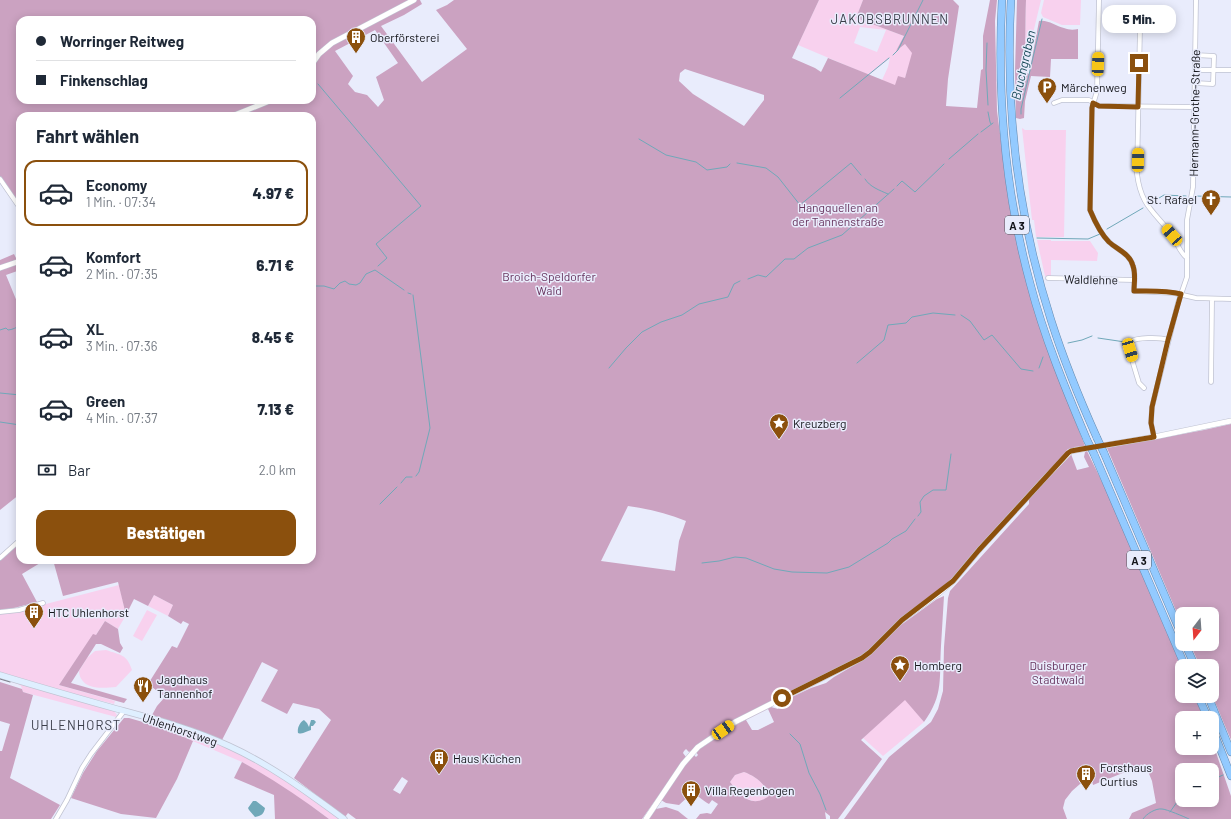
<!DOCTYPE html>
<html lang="de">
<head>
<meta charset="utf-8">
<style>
	body { margin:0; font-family:Barlow,sans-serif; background:#f6f6f7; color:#1f2937; height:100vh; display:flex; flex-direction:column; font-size:15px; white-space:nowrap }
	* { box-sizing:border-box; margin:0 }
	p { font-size:13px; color:#747a83 }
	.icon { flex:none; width:22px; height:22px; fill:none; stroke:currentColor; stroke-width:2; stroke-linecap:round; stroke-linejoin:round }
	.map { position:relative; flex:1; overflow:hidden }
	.side { position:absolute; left:16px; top:112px; width:300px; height:452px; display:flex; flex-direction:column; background:#fff; border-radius:12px; box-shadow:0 2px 10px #0003 }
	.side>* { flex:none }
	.banner { position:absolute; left:16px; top:16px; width:300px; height:88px; border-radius:12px; box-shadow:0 2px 10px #0003; display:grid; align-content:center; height:88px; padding:0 20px; background:#fff }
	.needle { width:26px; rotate:197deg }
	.buttons { position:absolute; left:1175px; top:607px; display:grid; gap:8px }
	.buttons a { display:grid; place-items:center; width:44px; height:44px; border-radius:8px; background:#fff; box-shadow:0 2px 10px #0003; font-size:20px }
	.end { position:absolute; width:18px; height:18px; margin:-9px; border:5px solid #8b500d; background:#fff; box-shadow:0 0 0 2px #fff }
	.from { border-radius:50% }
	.bubble { position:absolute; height:28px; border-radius:12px; background:#fff; box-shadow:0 2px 10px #0003; font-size:13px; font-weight:800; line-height:28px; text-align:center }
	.car { position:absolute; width:12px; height:24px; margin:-12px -6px; border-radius:5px; box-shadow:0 0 3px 1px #0007; background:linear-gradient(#f5c518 24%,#345 0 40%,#f5c518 0 76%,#345 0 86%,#f5c518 0) }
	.banner b { display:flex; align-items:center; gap:14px; height:38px; font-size:15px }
	.banner b+b { border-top:1px solid #e0e1e3 }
	.banner i { width:10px; height:10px; background:#1f2937 }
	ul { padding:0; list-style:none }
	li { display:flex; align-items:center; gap:12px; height:66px; margin:0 8px 6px; padding:0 12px; border:2px solid transparent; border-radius:12px }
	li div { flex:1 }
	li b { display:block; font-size:15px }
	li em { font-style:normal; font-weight:800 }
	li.on { border-color:#8b500d }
	li>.icon { width:36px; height:36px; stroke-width:1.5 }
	h2 { padding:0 20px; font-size:18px; line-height:48px }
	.pay { display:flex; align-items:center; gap:10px; height:44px; padding:0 20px; font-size:15px }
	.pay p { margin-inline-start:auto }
	.cta { display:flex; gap:8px; margin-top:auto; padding:8px 20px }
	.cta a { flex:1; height:46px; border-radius:12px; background:#8b500d; color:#fff; font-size:16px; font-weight:800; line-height:46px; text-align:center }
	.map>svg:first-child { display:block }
	.green { fill:#f8d1ee; fill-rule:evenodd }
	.forest { fill:#cba2c1; fill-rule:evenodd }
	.water { fill:#70a8b9 }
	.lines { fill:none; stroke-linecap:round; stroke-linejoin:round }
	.stream { stroke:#70a8b9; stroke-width:1 }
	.minor-casing { stroke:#c0c3d2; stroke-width:5.5 }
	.tertiary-casing { stroke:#c0c3d2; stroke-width:6 }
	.secondary-casing { stroke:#c0c3d2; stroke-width:7 }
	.motorway-casing { stroke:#668aae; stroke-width:8 }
	.minor { stroke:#fff; stroke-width:4 }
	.tertiary { stroke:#fff; stroke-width:5 }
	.secondary { stroke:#dfefff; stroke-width:5.5 }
	.motorway { stroke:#93caff; stroke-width:7 }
	.tram { stroke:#7d7f8a; stroke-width:1 }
	.motorway-bridge-casing { stroke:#668aae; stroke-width:8; stroke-linecap:butt }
	.motorway-bridge { stroke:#93caff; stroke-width:7 }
	.route { stroke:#8b500d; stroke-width:5 }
	.labels { text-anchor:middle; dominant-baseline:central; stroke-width:3; stroke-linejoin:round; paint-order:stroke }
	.shield { fill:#e9ecfc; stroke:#53555d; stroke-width:1 }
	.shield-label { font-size:11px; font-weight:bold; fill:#131419 }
	.poi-label { font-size:12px; fill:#131419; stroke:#e9ecfc; text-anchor:start }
	.street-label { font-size:12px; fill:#131419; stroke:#e9ecfc }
	.park-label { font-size:12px; fill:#67335d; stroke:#e9ecfc }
	.neighbourhood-label { font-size:13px; letter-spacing:1px; fill:#3b3e4a; stroke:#e9ecfc }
	.water-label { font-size:13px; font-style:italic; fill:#1a4b59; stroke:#e9ecfc }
</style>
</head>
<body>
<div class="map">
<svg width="1231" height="819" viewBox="0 0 1231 819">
	<rect width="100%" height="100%" fill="#e9ecfc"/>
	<path class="green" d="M819 0H863L856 18 904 36 897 50 905 44 913 53 905 78 895 86 882 80 888 67 890 58 869 75 798 45ZM860 27 886 30 877 52 854 43Z
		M1026 0H1041L1024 71C1026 47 1025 24 1026 0Z
		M1044 0H1081L1080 25H1062L1043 17 1041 13Z
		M1022 128 1025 130H1066L1064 237H1036L1034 220H1032Z
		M1037 240H1051V241H1090L1098 253 1097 261 1051 260V277L1045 276Z
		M119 585 126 615 119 627 118 629 105 621 96 635H93L59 685 115 701 114 704 62 691 0 673V614L19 611Z
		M154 595 173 605 168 616 148 606Z
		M147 610 157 615 142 641 133 636Z
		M106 650C120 655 127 654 132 670L116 687C105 688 89 690 82 680 80 678 79 673 79 671L87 658 95 651Z
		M15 682 114 711 117 715 116 717 23 692 21 686Z
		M905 699 924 722 883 756 863 738Z
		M165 726C189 733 214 741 237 752 274 770 307 795 340 819H329L314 808 242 762 160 727Z
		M744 772C755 776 766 784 769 796 752 809 741 795 730 782L735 775Z"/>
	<path class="forest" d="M0 0H420L422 4 404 15 381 26 422 82 467 49 436 10 447 5 454 0H819L792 58 815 68 821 72 828 58 895 85 898 76 905 78 912 53 905 44 896 51 904 36 856 18 863 0H953L959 6 948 79 946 106 977 108 981 70 983 69V36L990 0H997L995 21 997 111 1006 179 1053 365 1085 446 1074 447V448L1068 449 958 573 937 592 907 613 870 649 861 656 746 715 691 751 689 752 686 749 684 751 683 753 686 757 642 819H356L348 813 345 817 294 778 331 720 319 709 293 703 287 714 261 701 278 670 262 662 222 740 152 715 157 706 165 697 148 684 172 646 177 648 189 624 183 621 181 624 168 616 173 605 154 595 148 606 134 599 126 615 118 582 63 596 53 560H312V116H20V201L15 204 0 183ZM20 20H312V100H20ZM375 30 398 63 376 77 384 100 378 107 367 95 355 92 348 84 353 76 335 51ZM685 69 764 95V100L744 126 693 94 679 81 680 73ZM628 506C648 509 667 513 686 521L679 541 675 571 601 561ZM402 777 408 781 400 794 393 790Z
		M1017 0H1026C1025 24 1026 47 1024 71L1029 74 1039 21C1047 19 1056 26 1064 28 1069 30 1073 30 1078 29V59H1051L1050 77 1031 76 1025 101 1024 118 1020 119 1016 118 1015 71Z
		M14 254 17 260 20 259V270L6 275 20 309V494L0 510V260Z
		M1231 424V740L1212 695V666H1200L1190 644H1212V614H1182V625L1107 448 1204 430Z
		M1087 451 1105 488 1182 668V696H1194L1204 718H1182V748H1212V741L1231 796V819H1129L1132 813 1156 803 1152 781 1145 764 1093 785 1092 781 1080 784 1072 791 1065 800 1063 808 1067 819H844L889 757 931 722 938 709 943 691 944 647 948 598 950 591 1029 504V498L1071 454 1077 470 1089 467 1084 457 1085 452ZM1182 770H1212V800H1182Z
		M20 543V560H45L22 574 37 602 14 608 0 610V560Z
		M944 596C943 613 942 629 941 646 939 677 944 695 924 722L905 700 861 740 882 759 838 819H830V816L825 812 826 819H696L700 814 707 813 711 814 718 804 712 800 709 804C703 801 698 795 692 793L679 805 666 803 661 800 693 754 696 757 698 755 696 752 698 750 739 723 771 707 778 709 780 706 775 705 811 688 826 683 834 677 865 659 901 625 937 599ZM768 709 774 722 758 730H752L746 720ZM744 772C755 776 766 784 769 796 751 809 740 795 730 782L735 775Z
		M105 621 118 629 120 643 123 648 120 653 101 644H96L71 683 127 699 124 703 59 685 93 634 96 635Z
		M0 682 22 689 23 692 33 695 10 778 60 805 51 819H0V751H2L10 724 0 721Z
		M124 718H129L160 727 193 741 177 779 156 818 121 814 71 798 83 773 97 751Z
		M242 762C273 779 301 798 329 819H275L274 795 234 778Z
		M666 807 678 811 688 819H649L656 809Z"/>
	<path class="water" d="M304 720 307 723 309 727 311 720H314L316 722 313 726H311V730C306 731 303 735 298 733 297 728 300 722 304 720Z
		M253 801H256L265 808C264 814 261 816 255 817L249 810 248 808Z"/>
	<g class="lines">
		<path class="stream" d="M987 43 986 70 988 105
			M893 55 898 50 923 0
			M318 84 421 206 376 244 387 258 378 266
			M840 98 889 58
			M988 112 990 122 991 124
			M1021 114V109L1042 19
			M981 132 993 123
			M639 139 666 155 696 162 707 170 727 167 730 164
			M949 159 978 134
			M737 163 766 168 778 177 800 205 851 163 861 175
			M865 179C870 187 879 190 888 194
			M897 186 902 181 915 192 944 164
			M1194 196 1231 197
			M1149 204 1164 195 1186 196
			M1107 229 1143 208
			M1037 238 1088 239 1100 234
			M748 279 758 275 766 277 785 259H794L808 248 842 235 894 189
			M312 286H324L334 289 340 283 345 281 349 284 356 285 360 283 366 274 375 270 404 290
			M408 293 411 294
			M413 295 430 428 419 472 416 476
			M961 315 970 321 984 340 992 335 1021 369 1033 371
			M0 330 6 328 8 330C12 330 17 327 20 326
			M1098 338 1125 342
			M1068 343 1082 340 1092 336
			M857 363 884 340 888 325 906 323 912 317 933 313 955 315
			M609 368 626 348 642 332 661 322 682 315 699 304 728 297 734 284 740 281
			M1039 368 1043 357
			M0 393 20 395
			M0 422 20 425
			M401 483 406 477H412
			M380 504 397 487
			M918 516 921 512 920 502 924 496 933 490H946L951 454
			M702 563 719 561 735 557 746 558 774 569 792 572 827 573 849 567 888 543 892 539 906 531 915 519
			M790 734 800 744 809 773 820 794 826 810
			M1212 780 1223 775
			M1170 812 1182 795
			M1143 819C1146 814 1156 808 1162 809 1166 809 1185 817 1189 819"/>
		<defs>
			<path id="minor" d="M1099 0 1097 91 1092 108 1090 210C1095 222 1100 233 1109 242 1118 250 1130 254 1133 266 1136 274 1134 283 1134 291L1174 293 1196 298 1231 299
				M1142 24 1140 27 1137 174C1141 206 1154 211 1172 235 1177 242 1179 252 1187 258
				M1195 55 1214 56 1213 84 1195 83
				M1195 70H1231
				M1054 103 1062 100H1089L1099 106 1194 107
				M0 179 20 208
				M1048 278 1134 280
				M1211 382 1212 299
				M1144 388 1139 383 1129 350 1130 342C1136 337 1160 337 1168 340
				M1154 437 1151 423 1152 407 1178 303 1187 277V220L1193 187 1196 0
				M0 558 20 540
				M0 612 19 610 43 603
				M56 819 67 800 82 768 91 754 124 711"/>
			<path id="tertiary" d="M312 64 319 54 332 43 414 0
				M232 116 272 100
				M0 268 20 261
				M646 819 683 764 698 747 735 722 862 658 870 652 902 620 939 593 953 581 979 550 1044 479 1071 451 1154 437 1231 421"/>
			<path id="secondary" d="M0 675C39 687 78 698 117 709 154 719 193 729 229 746 271 765 307 792 344 819"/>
			<path id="motorway" d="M1002 0C997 95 1005 191 1030 283 1044 337 1065 388 1087 440
				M1011 0C1005 108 1018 217 1051 320 1064 361 1080 400 1097 438
				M1104 453 1182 636
				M1094 454 1185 666
				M1185 644 1195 666
				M1198 696 1208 718
				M1208 696 1231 752
				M1212 728 1231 776"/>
		</defs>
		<use href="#minor" class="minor-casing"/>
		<use href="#tertiary" class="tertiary-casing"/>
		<use href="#secondary" class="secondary-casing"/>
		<use href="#motorway" class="motorway-casing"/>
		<use href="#minor" class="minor"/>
		<use href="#tertiary" class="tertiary"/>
		<use href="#secondary" class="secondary"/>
		<use href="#motorway" class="motorway"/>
		<path class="tram" d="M0 679 10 682"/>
		<defs>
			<path id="motorway-bridge" d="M1097 438 1104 453
				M1087 440 1094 454"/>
		</defs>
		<use href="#motorway-bridge" class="motorway-bridge-casing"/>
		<use href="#motorway-bridge" class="motorway-bridge"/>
	</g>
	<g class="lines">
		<path class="route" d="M782 698 862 658 870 652 902 620 953 581 979 550 1068 453 1071 451 1082 449 1154 437 1151 423 1152 407 1168 340 1181 294C1166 290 1150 291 1134 291 1134 283 1136 274 1133 266 1130 254 1118 250 1109 242 1100 233 1095 222 1090 210L1092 108 1093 103 1099 106 1138 107 1139 63"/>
	</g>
	<defs>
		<symbol id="building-pin" viewBox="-11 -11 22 30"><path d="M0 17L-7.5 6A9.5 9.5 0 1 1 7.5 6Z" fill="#8b500d" stroke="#e9ecfc"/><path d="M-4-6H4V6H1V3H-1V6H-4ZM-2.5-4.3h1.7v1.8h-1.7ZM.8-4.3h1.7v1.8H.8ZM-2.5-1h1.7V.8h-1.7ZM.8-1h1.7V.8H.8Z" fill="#fff"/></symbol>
		<symbol id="parking-pin" viewBox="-11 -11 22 30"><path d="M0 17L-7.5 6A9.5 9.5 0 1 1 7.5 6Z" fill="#8b500d" stroke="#e9ecfc"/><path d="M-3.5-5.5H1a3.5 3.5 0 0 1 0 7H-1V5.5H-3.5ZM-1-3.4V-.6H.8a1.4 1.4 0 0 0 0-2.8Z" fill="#fff"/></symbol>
		<symbol id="church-pin" viewBox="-11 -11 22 30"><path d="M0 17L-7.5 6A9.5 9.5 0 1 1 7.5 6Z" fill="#8b500d" stroke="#e9ecfc"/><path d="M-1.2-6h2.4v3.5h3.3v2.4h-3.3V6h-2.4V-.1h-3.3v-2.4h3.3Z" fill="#fff"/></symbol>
		<symbol id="sight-pin" viewBox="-11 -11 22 30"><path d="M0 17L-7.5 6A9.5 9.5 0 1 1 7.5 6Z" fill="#8b500d" stroke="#e9ecfc"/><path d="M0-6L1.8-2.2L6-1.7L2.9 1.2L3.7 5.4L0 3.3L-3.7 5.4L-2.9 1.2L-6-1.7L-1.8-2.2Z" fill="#fff"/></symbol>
		<symbol id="restaurant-pin" viewBox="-11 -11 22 30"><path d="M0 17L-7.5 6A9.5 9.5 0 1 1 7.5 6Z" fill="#8b500d" stroke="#e9ecfc"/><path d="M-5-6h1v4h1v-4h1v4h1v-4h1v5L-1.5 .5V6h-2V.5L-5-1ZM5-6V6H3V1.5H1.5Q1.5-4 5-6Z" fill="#fff"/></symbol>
	</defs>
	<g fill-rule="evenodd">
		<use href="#building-pin" x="345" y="26" width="22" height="30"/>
		<use href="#parking-pin" x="1036" y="76" width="22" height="30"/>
		<use href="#church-pin" x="1200" y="188" width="22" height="30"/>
		<use href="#sight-pin" x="768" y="412" width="22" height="30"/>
		<use href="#building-pin" x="23" y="601" width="22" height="30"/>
		<use href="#sight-pin" x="889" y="654" width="22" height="30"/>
		<use href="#restaurant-pin" x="132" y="675" width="22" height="30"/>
		<use href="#building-pin" x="428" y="747" width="22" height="30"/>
		<use href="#building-pin" x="1075" y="763" width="22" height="30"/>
		<use href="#building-pin" x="680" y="779" width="22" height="30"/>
	</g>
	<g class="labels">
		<g class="shield">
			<rect x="1005" y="216" width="24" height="18" rx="3"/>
			<rect x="1127" y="551" width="24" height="18" rx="3"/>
		</g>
		<g class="shield-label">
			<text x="1017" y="225">A 3</text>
			<text x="1139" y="560">A 3</text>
		</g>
		<g class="poi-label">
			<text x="370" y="37">Oberförsterei</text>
			<text x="1061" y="87">Märchenweg</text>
			<text x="1197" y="199" text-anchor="end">St. Rafael</text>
			<text x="793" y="423">Kreuzberg</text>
			<text x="48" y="612">HTC Uhlenhorst</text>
			<text x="914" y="665">Homberg</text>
			<text x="157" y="679">Jagdhaus<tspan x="157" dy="14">Tannenhof</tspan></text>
			<text x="453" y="758">Haus Küchen</text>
			<text x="1100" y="767">Forsthaus<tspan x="1100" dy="14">Curtius</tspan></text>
			<text x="705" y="790">Villa Regenbogen</text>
		</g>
		<g class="street-label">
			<text transform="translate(1194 113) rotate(-89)">Hermann-Grothe-Straße</text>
			<text transform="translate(1091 279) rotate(1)">Waldlehne</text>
			<text transform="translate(180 729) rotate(19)">Uhlenhorstweg</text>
		</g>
		<g class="park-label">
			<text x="838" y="207">Hangquellen an<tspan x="838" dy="14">der Tannenstraße</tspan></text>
			<text x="549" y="276">Broich-Speldorfer<tspan x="549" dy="14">Wald</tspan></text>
			<text x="1058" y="665">Duisburger<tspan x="1058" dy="14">Stadtwald</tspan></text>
		</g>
		<g class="neighbourhood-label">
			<text x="890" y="19">JAKOBSBRUNNEN</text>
			<text x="76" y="725">UHLENHORST</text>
		</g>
		<g class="water-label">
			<text transform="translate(1023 65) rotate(-77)">Bruchgraben</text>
		</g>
	</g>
</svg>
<div class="buttons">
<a><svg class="needle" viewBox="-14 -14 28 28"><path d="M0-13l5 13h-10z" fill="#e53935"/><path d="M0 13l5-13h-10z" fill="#747a83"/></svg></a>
<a><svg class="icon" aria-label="layers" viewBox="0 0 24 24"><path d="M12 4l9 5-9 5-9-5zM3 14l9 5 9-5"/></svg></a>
<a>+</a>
<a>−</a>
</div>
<i class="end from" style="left:782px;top:698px"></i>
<i class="end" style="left:1139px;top:63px"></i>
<div class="bubble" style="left:1102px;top:5px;width:74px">5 Min.</div>
<i class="car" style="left:1098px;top:64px;rotate:2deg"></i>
<i class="car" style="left:1138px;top:160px;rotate:1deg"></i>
<i class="car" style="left:1172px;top:235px;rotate:319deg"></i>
<i class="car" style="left:1130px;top:350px;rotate:163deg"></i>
<i class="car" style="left:723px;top:730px;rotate:56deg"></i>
<div class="banner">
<b><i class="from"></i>Worringer Reitweg</b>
<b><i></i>Finkenschlag</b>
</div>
<section class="side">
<h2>Fahrt wählen</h2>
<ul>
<li class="on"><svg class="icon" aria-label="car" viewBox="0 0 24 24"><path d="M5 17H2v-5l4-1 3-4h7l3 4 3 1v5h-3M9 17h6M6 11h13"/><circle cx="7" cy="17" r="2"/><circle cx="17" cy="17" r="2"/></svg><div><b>Economy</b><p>1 Min. · 07:34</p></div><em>4.97 €</em></li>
<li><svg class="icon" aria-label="car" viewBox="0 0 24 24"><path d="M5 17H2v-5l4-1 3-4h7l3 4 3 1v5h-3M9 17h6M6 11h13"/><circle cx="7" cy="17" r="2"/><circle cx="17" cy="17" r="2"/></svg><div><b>Komfort</b><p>2 Min. · 07:35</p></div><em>6.71 €</em></li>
<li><svg class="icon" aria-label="car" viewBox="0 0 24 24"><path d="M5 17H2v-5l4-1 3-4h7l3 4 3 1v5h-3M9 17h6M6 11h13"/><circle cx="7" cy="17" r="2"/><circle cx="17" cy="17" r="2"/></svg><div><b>XL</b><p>3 Min. · 07:36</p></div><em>8.45 €</em></li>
<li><svg class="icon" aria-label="car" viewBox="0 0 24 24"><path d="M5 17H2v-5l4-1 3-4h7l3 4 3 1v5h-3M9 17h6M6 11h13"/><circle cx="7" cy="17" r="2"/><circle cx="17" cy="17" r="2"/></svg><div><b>Green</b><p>4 Min. · 07:37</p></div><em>7.13 €</em></li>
</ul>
<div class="pay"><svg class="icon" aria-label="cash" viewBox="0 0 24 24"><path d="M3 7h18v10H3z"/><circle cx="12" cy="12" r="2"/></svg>Bar<p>2.0 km</p></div>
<div class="cta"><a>Bestätigen</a></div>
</section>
</div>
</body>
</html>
